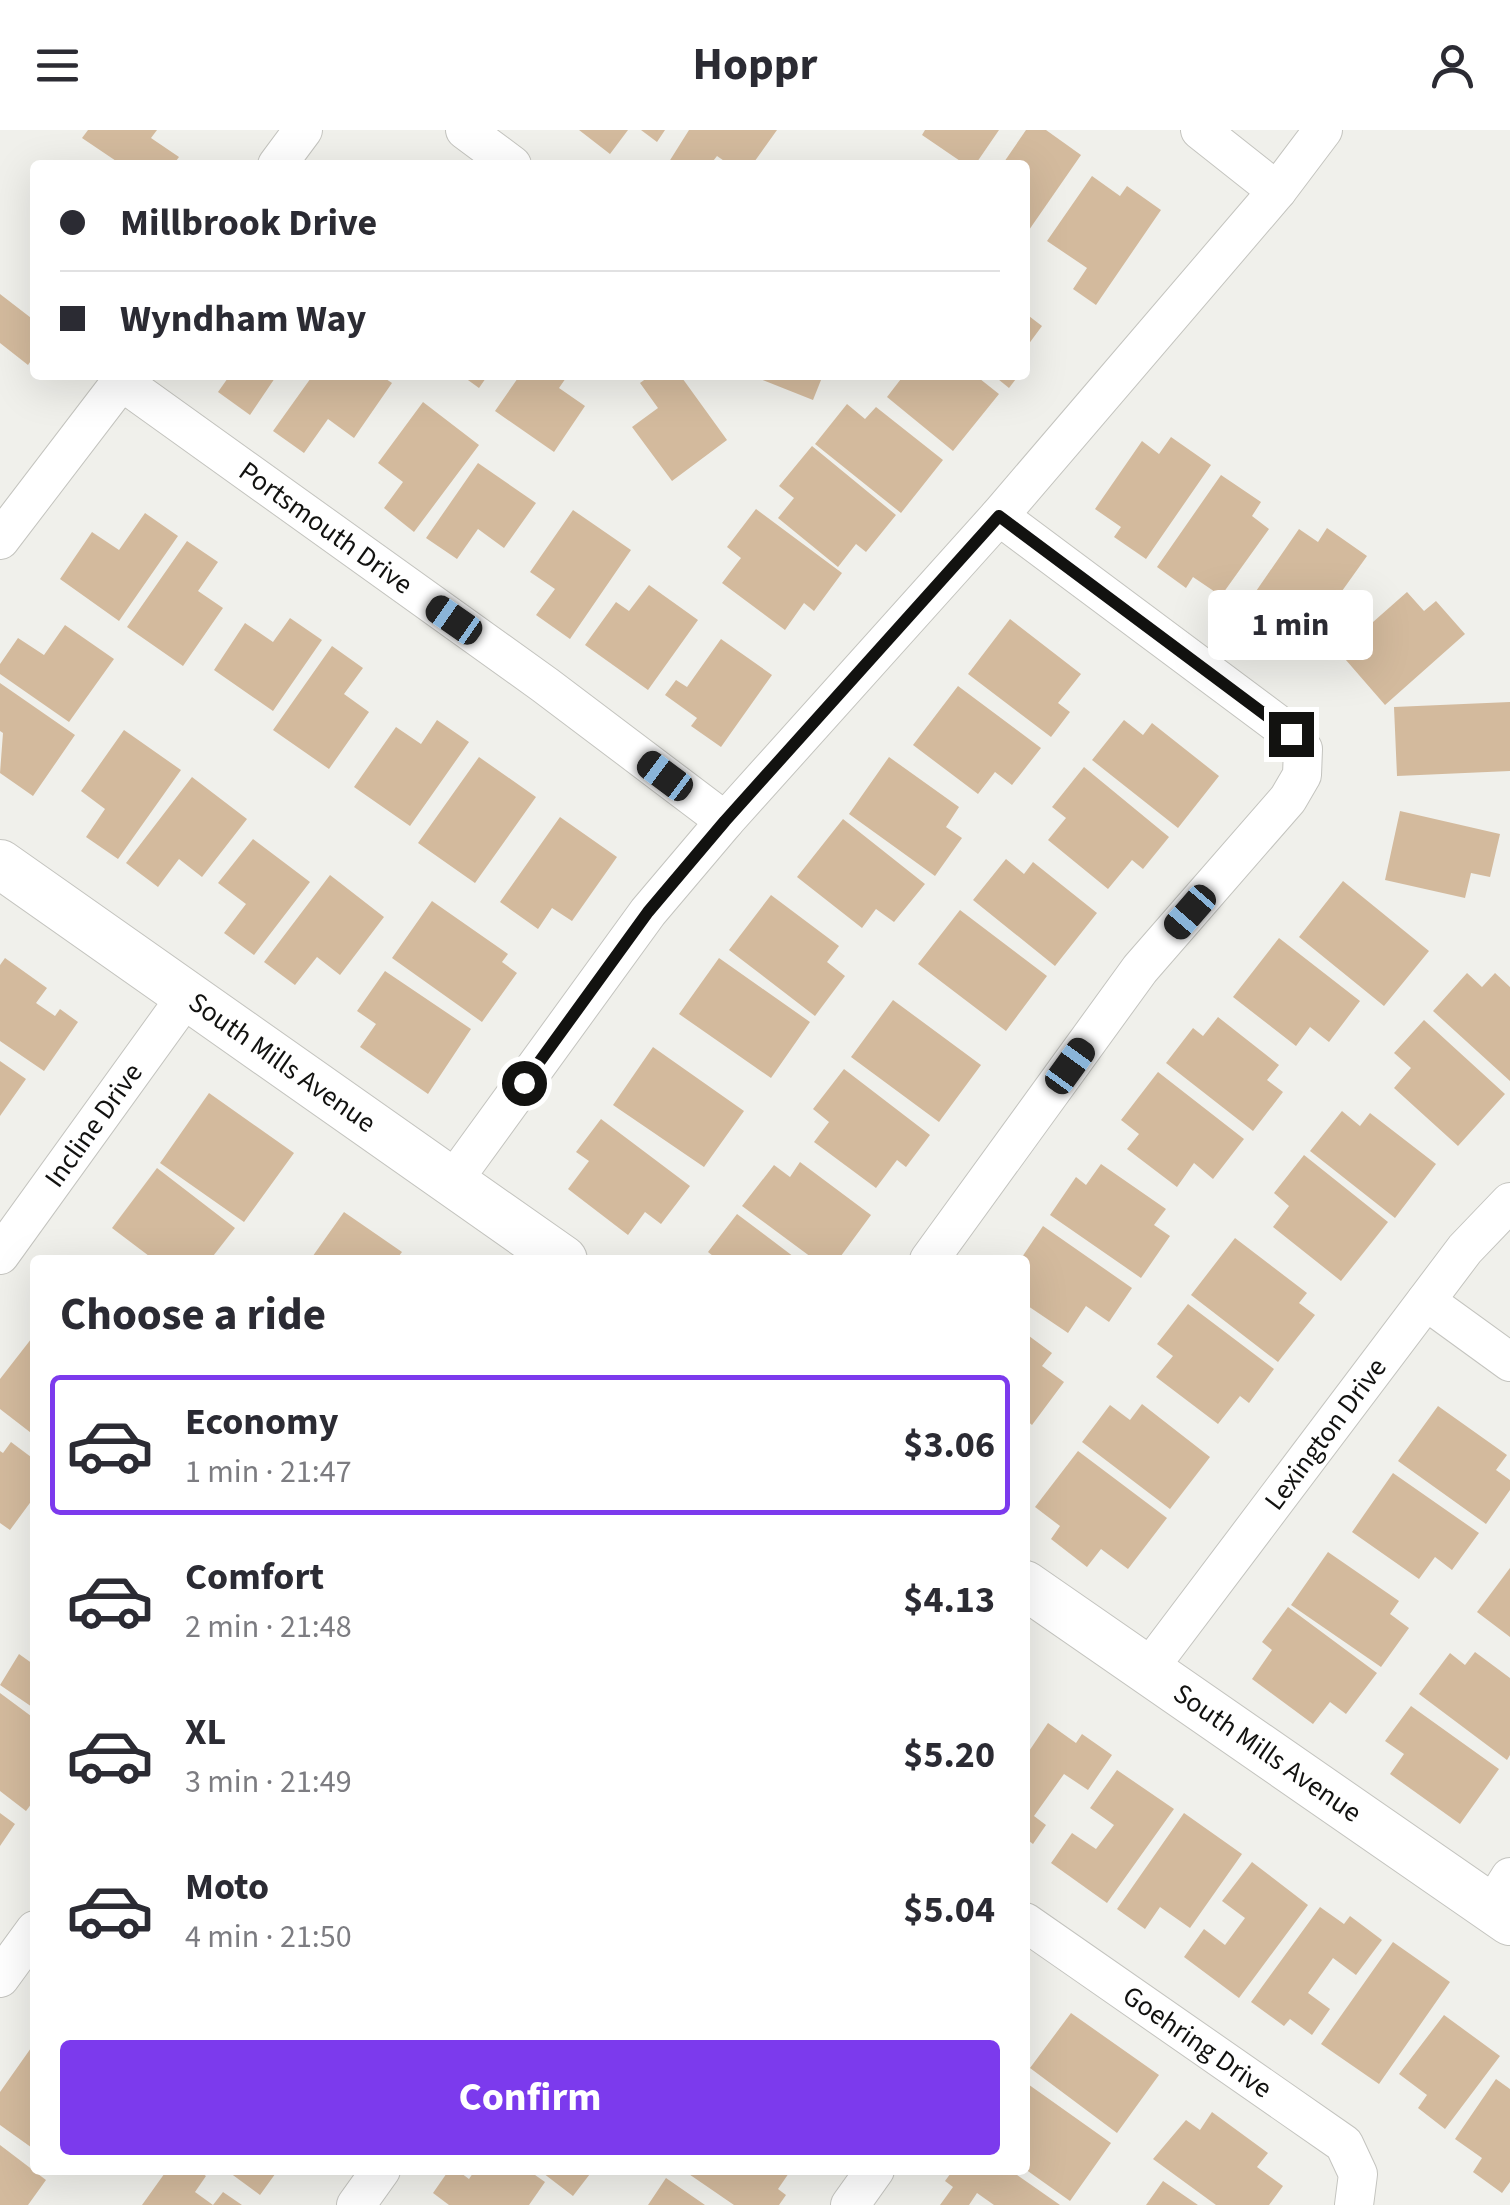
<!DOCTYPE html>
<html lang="en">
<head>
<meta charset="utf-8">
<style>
	body { margin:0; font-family:"Source Sans 3",sans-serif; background:#f7f7f7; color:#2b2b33; height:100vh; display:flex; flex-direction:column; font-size:38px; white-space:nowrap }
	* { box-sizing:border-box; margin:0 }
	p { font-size:32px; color:#7c7c81 }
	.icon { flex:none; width:55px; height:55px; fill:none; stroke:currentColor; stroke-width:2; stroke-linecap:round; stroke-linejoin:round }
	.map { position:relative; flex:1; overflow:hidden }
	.side { position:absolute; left:30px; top:1125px; width:1000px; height:920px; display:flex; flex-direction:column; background:#fff; border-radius:10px; box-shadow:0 10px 40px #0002 }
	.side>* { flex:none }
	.banner { position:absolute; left:30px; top:30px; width:1000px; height:220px; border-radius:10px; box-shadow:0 10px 40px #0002; display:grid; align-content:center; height:220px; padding:0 30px; background:#fff }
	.end { position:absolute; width:45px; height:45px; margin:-22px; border:12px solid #121210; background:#fff; box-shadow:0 0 0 5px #fff }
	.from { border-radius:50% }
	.bubble { position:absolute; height:70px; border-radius:10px; background:#fff; box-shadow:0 10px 40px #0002; font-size:32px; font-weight:700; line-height:70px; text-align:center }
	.car { position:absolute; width:30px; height:60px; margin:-30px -15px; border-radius:12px; box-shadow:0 0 8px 2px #0007; background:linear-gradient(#222 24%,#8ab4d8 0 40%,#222 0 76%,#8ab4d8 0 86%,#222 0) }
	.banner b { display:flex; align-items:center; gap:35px; height:95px; font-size:38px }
	.banner b+b { border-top:2px solid #e1e1e2 }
	.banner i { width:25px; height:25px; background:#2b2b33 }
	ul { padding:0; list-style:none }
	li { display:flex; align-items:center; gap:30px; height:140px; margin:0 20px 15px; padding:0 10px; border:5px solid transparent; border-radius:10px }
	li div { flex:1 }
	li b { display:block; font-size:38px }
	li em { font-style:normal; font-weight:700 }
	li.selected { border-color:#7c3aed }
	li>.icon { width:90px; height:90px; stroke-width:1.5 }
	h2 { padding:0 30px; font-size:45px; line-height:120px }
	.action { display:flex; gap:20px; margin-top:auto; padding:20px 30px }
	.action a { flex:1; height:115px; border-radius:10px; background:#7c3aed; color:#fff; font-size:40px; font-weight:700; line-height:115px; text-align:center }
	header { display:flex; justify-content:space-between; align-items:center; height:130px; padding:0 30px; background:#fff; font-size:45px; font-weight:700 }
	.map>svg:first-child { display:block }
	.building { fill:#d3ba9d }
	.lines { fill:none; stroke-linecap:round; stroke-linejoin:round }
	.minor-casing { stroke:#c4c4bf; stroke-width:40 }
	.tertiary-casing { stroke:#c4c4bf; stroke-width:50 }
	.minor { stroke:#fff; stroke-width:38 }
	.tertiary { stroke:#fff; stroke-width:48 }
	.route { stroke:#121210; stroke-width:12 }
	.labels { text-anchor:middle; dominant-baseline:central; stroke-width:9; stroke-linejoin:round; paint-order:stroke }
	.street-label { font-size:28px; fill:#121210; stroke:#fdfdf8 }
</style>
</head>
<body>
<header><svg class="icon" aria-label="menu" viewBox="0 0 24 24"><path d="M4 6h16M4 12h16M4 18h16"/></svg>Hoppr<svg class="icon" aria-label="person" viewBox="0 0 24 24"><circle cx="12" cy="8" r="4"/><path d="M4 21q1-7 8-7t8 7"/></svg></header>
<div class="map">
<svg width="1510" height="2075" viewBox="0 0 1510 2075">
	<rect width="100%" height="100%" fill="#f0f0eb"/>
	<path class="building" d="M88 0H157L151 8 179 27 173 35H122L82 8Z
		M579 0H628L610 24Z
		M641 0H665L657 12Z
		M689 0H777L752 35H730L717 26 710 35H667Z
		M925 0H999L975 35H966L922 5Z
		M1026 0H1046L1081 25 1029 100 1025 97V35H1002Z
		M1092 46 1120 66 1127 56 1161 80 1096 175 1073 159 1087 138 1047 111Z
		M0 164 35 191V225L28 235 0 213Z
		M1025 183 1042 196 1025 219Z
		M230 245H277L250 285 218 262Z
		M313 245H380L392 253 354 308 328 289 304 323 273 301Z
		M461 245H488L479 258Z
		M520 245H568L559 258 585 276 554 322 495 281Z
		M651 245H680L727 310 672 351 632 297 658 278 640 253Z
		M750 245H823L813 270Z
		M904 245H975L999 264 953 321 887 267Z
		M993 245H1019L1009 258Z
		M423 272 479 315 414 402 384 378 403 352 378 333Z
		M847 274 865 289 876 277 943 330 901 383 815 314Z
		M1171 307 1211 335 1146 429 1114 407 1121 397 1095 379 1142 311 1159 324Z
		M812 316 896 385 866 422 856 414 838 437 778 388 794 368 779 356Z
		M478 333 536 373 504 418 478 399 457 429 426 408Z
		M1221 345 1261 372 1252 386 1269 399 1221 466 1193 447 1186 458 1157 437Z
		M756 379 842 443 814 481 804 473 785 500 722 453 741 428 727 417Z
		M573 380 631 420 570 509 536 485 555 459 530 442Z
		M145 383 178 406 119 491 60 449 92 402 119 420Z
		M1327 398 1367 426 1302 517 1269 494 1277 484 1252 467 1299 399 1318 412Z
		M187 411 218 432 198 461 223 478 183 536 127 497Z
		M649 455 698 490 648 560 585 515 616 472 629 481Z
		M1407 462 1424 481 1436 471 1465 504 1385 575 1339 522Z
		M290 488 322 510 273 581 214 540 245 493 273 512Z
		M1010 489 1081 544 1058 573 1070 582 1051 607 968 544Z
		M65 495 114 529 69 592 0 544V534L18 508 44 525Z
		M721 509 772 545 721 617 691 596 697 588 665 565 676 550 687 557Z
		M332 516 363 538 344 564 369 582 329 639 273 600Z
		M0 553 75 605 33 666 0 643 3 603 0 601Z
		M958 556 1041 618 1012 655 995 642 978 664 913 615Z
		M1510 572V641L1397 646 1394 577Z
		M437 590 469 612 410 696 354 657 396 597 421 614Z
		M1124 590 1143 605 1152 593 1219 646 1178 698 1092 630Z
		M124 600 181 640 118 729 86 707 105 679 81 661Z
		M479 627 536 667 475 753 418 713Z
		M889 627 959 677 946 697 962 708 935 746 849 684Z
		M1084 637 1169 707 1143 739 1132 730 1108 759 1048 710 1066 688 1052 677Z
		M192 647 247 689 202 747 179 729 158 757 126 733Z
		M1400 681 1500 704 1490 747 1471 743 1465 768 1385 750Z
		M560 687 617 727 572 791 552 778 538 799 500 772Z
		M843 689 925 754 894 792 876 779 862 798 797 747Z
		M253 709 310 752 254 825 224 803 246 774 218 753Z
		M1006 729 1024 744 1033 732 1097 783 1055 836 973 770Z
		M330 745 384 787 340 845 317 827 295 855 264 832Z
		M1343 751 1429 821 1384 876 1299 807Z
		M771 765 839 816 827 832 845 846 815 886 729 820Z
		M432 771 508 824 502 832 517 843 482 892 392 828Z
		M960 780 1047 846 1006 901 918 834Z
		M1279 808 1360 871 1329 912 1310 897 1296 916 1233 867Z
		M5 828 47 858 36 873 55 886 60 879 78 892 44 941 0 911V835Z
		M719 828 810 892 771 948 679 884Z
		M385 841 471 899 428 964 360 917 376 894 357 881Z
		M1467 843 1482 857 1495 843 1510 857V951L1433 881Z
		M893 870 981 935 939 992 851 927Z
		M1218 887 1279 935 1267 950 1283 962 1253 1001 1166 933 1193 898 1203 906Z
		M1424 890 1505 964 1458 1016 1394 958 1411 938 1394 923Z
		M653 917 744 981 704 1037 613 975Z
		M0 931 26 949 0 986Z
		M844 939 930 1005 906 1037 897 1030 876 1058 814 1012 829 992 813 979Z
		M1158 942 1244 1009 1213 1049 1194 1033 1177 1057 1127 1019 1139 1004 1121 990Z
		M209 963 294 1023 244 1092 160 1033Z
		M1342 981 1360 996 1370 983 1436 1034 1395 1088 1310 1021Z
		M601 989 690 1056 661 1094 645 1082 628 1105 568 1059 589 1031 576 1022Z
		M1304 1025 1388 1092 1341 1151 1273 1097 1289 1076 1274 1063Z
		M800 1032 871 1085 838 1130H815L742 1076 774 1035 790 1047Z
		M1101 1034 1166 1079 1154 1095 1170 1106 1141 1148 1050 1085 1076 1047 1086 1055Z
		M157 1038 235 1098 210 1130H146L149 1126 112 1098Z
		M344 1082 402 1122 396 1130H310Z
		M737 1084 798 1130H718L708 1122Z
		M1043 1096 1132 1158 1109 1192 1086 1176 1068 1203 1025 1174V1159L1029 1154 1025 1152V1130H1020Z
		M1235 1108 1307 1163 1299 1173 1315 1185 1278 1232 1191 1165Z
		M1188 1174 1274 1239 1249 1273 1240 1266 1218 1294 1156 1247 1173 1226 1157 1214Z
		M1025 1203 1052 1223 1042 1236 1064 1252 1032 1295 1025 1289Z
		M35 1204V1306L0 1279V1249Z
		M1142 1274 1210 1327 1170 1379 1082 1312 1110 1275 1130 1290Z
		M1438 1276 1507 1325 1496 1340 1510 1350V1360L1486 1394 1398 1331Z
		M11 1312 35 1330V1366L10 1400 0 1393V1321L3 1323Z
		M1078 1321 1167 1388 1128 1439 1101 1419 1087 1437 1051 1409 1060 1396 1035 1377Z
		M1393 1343 1479 1403 1452 1440 1435 1427 1419 1449 1352 1402Z
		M1328 1422 1399 1471 1390 1484 1409 1498 1381 1537 1291 1475Z
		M1510 1438V1507L1477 1482Z
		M1288 1477 1377 1543 1346 1584 1330 1572 1313 1594 1252 1549 1272 1520 1262 1512Z
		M1475 1522 1510 1548V1625L1507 1630 1419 1564 1450 1523 1465 1535Z
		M19 1524 33 1534 35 1531V1579L0 1555Z
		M0 1563 35 1589V1669L26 1681 0 1661Z
		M1411 1576 1499 1639 1460 1694 1390 1644 1404 1624 1385 1611Z
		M1048 1593 1076 1613 1082 1604 1112 1625 1088 1660 1064 1644 1034 1686 1046 1695 1033 1714 1025 1708V1627Z
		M1117 1640 1174 1679 1107 1773 1051 1733 1072 1703 1096 1719 1114 1695 1090 1678Z
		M0 1683 15 1694 0 1716Z
		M1184 1683 1242 1724 1190 1798 1160 1777 1145 1799 1117 1779Z
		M1252 1732 1308 1775 1239 1868 1184 1827 1204 1799 1225 1815 1245 1788 1222 1771Z
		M1320 1777 1344 1794 1350 1786 1382 1810 1356 1845 1333 1828 1308 1863 1330 1879 1312 1905 1290 1889 1284 1896 1251 1872Z
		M1393 1812 1450 1852 1379 1954 1321 1914Z
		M1071 1883 1159 1945 1117 2003 1030 1938Z
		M1444 1885 1500 1926 1445 1999 1418 1978 1427 1965 1399 1944Z
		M31 1918 35 1921V2020L0 1995V1962Z
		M1496 1949 1510 1959V2052L1502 2063 1473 2042 1482 2028 1455 2009Z
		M1025 1952 1111 2013 1070 2071 1025 2039Z
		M1212 1982 1268 2023 1257 2037 1283 2056 1269 2075H1216L1153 2029 1186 1990 1200 2000Z
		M0 2015 46 2050 28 2075H0Z
		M167 2040H197L206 2046 195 2062 213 2075 223 2062 242 2075H142Z
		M226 2040H278L260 2065Z
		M449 2040H457L469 2049 475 2040H528L545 2052 529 2075H449L433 2063Z
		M539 2040H593L573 2066Z
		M683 2040 763 2042 791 2040 778 2059 786 2065 779 2075H734Z
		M953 2040H1010L1060 2075H994L977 2063 969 2075H940L953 2057 945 2051Z
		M666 2048 705 2075H648Z
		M1163 2051 1198 2075H1146Z"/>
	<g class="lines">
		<defs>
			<g id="minor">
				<path d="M465 0 512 35"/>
				<path d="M1200 0 1277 61"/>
				<path d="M277 35 303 0"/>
				<path id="s1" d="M121 251 545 555 725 691"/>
				<path d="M0 410 126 245"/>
				<path d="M452 1052 648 782 725 691 999 386 1277 61 1323 0"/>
				<path id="s2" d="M0 1125 186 867"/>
				<path d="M929 1130 1140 839 1288 669 1302 645 1303 619 1291 604 999 386"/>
				<path d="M1426 1171 1510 1232"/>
				<path id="s3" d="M1146 1542 1465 1119 1510 1072"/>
				<path d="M1490 1779 1510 1747"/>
				<path id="s4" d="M1025 1792 1344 2014 1358 2044 1354 2075"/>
				<path d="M0 1848 35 1800"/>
				<path d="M356 2075 381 2040"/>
				<path d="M850 2075 875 2040"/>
			</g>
			<g id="tertiary">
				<path id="s5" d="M0 734 563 1130"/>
				<path id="s6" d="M1025 1455 1510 1791"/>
			</g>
		</defs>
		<use href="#minor" class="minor-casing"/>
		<use href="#tertiary" class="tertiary-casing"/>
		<use href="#minor" class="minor"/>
		<use href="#tertiary" class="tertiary"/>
	</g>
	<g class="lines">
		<path class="route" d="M524 953 648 782 725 691 999 386 1291 604"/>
	</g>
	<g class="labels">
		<g class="street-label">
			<text stroke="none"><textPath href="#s1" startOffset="252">Portsmouth Drive</textPath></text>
			<text stroke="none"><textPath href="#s5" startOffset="345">South Mills Avenue</textPath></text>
			<text stroke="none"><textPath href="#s2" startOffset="160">Incline Drive</textPath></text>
			<text stroke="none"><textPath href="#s3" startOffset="298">Lexington Drive</textPath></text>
			<text stroke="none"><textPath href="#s6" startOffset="295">South Mills Avenue</textPath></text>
			<text stroke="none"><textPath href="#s4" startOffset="210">Goehring Drive</textPath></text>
		</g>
	</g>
</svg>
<i class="end from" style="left:524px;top:953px"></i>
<i class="end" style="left:1291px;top:604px"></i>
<div class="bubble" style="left:1208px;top:460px;width:165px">1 min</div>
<i class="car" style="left:454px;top:490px;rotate:305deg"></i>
<i class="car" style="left:665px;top:646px;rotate:307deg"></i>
<i class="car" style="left:1190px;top:782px;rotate:221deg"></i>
<i class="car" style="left:1070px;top:936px;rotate:36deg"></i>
<div class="banner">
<b><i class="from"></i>Millbrook Drive</b>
<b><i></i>Wyndham Way</b>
</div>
<section class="side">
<h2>Choose a ride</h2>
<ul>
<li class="selected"><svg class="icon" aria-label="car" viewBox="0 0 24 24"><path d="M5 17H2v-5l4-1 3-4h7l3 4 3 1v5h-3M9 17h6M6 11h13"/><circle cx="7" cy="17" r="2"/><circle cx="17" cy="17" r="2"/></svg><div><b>Economy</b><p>1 min · 21:47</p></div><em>$3.06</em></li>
<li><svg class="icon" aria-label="car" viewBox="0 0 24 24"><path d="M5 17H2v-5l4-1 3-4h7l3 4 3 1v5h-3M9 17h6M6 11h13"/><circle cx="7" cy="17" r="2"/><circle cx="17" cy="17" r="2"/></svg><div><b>Comfort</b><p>2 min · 21:48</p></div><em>$4.13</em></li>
<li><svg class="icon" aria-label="car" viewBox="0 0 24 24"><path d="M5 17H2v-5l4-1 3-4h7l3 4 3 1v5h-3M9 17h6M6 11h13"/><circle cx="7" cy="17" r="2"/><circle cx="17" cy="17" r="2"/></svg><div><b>XL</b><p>3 min · 21:49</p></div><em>$5.20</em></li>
<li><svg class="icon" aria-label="car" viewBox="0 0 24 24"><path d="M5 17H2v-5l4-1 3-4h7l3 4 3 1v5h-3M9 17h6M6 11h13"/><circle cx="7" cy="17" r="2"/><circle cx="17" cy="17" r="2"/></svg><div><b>Moto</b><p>4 min · 21:50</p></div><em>$5.04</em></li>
</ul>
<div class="action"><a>Confirm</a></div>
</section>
</div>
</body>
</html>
